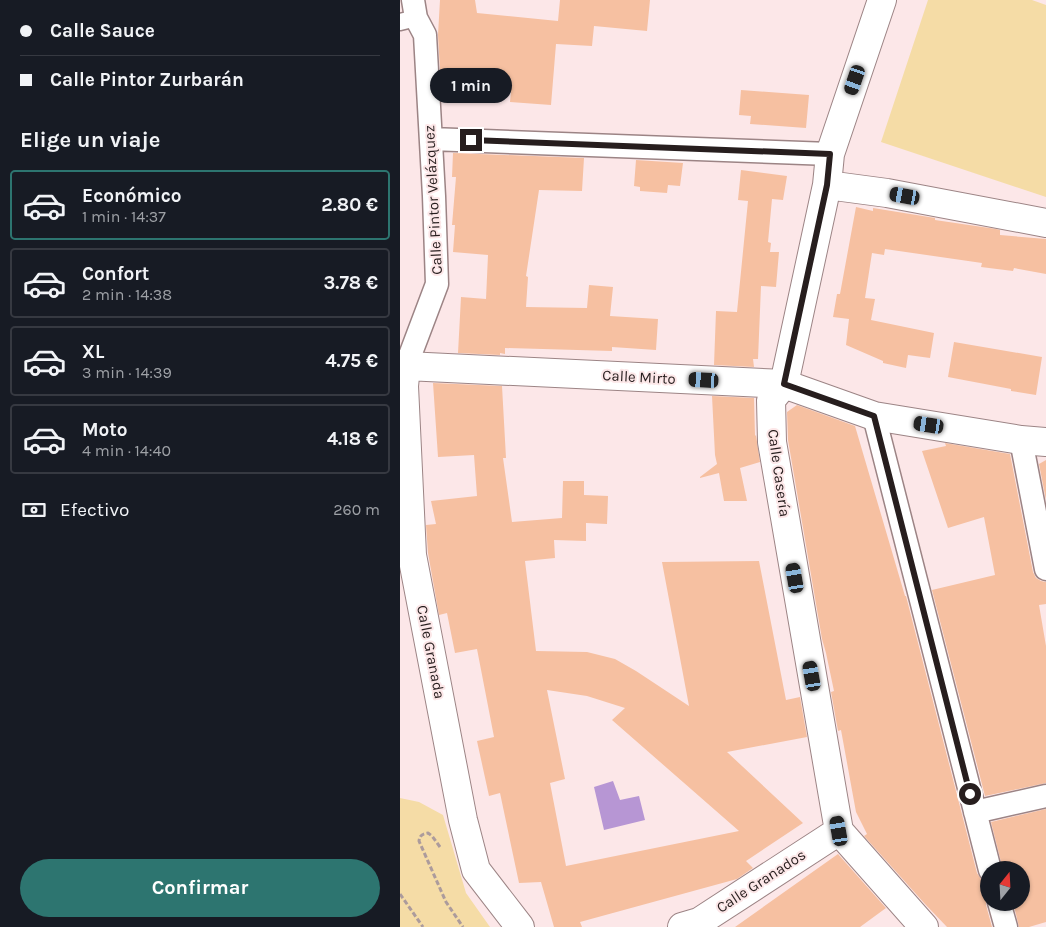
<!DOCTYPE html>
<html lang="es">
<head>
<meta charset="utf-8">
<style>
	body { margin:0; font-family:Karla,sans-serif; background:#242831; color:#f1f3f6; height:100vh; display:flex; flex-direction:column; font-size:19px; white-space:nowrap }
	* { box-sizing:border-box; margin:0 }
	p { font-size:16px; color:#9ea1a6 }
	.icon { flex:none; width:28px; height:28px; fill:none; stroke:currentColor; stroke-width:2; stroke-linecap:round; stroke-linejoin:round }
	.map { position:relative; flex:1; overflow:hidden }
	.details { display:flex; flex-direction:column; background:#171b24; width:400px }
	.details>* { flex:none }
	.guide { display:grid; align-content:center; height:110px; padding:0 20px; background:#171b24 }
	.needle { width:32px; rotate:18deg }
	.controls { position:absolute; left:580px; top:861px; display:grid; gap:10px }
	.controls a { display:grid; place-items:center; width:50px; height:50px; border-radius:50%; background:#171b24; box-shadow:0 1px 4px #0004; font-size:25px }
	.end { position:absolute; width:22px; height:22px; margin:-11px; border:6px solid #271e1e; background:#fff; box-shadow:0 0 0 2px #fff }
	.from { border-radius:50% }
	.bubble { position:absolute; height:35px; border-radius:18px; background:#171b24; box-shadow:0 1px 4px #0004; font-size:16px; font-weight:700; line-height:35px; text-align:center }
	.car { position:absolute; width:15px; height:30px; margin:-15px -8px; border-radius:6px; box-shadow:0 0 4px 1px #0007; background:linear-gradient(#222 24%,#8ab4d8 0 40%,#222 0 76%,#8ab4d8 0 86%,#222 0) }
	.guide b { display:flex; align-items:center; gap:18px; height:48px; font-size:19px }
	.guide b+b { border-top:1px solid #363941 }
	.guide i { width:12px; height:12px; background:#f1f3f6 }
	ul { padding:0; list-style:none }
	li { display:flex; align-items:center; gap:15px; height:70px; margin:0 10px 8px; padding:0 10px; border:2px solid #363941; border-radius:5px }
	li div { flex:1 }
	li b { display:block; font-size:19px }
	li em { font-style:normal; font-weight:700 }
	li.selected { border-color:#2d7570 }
	li>.icon { width:45px; height:45px; stroke-width:1.5 }
	h2 { padding:0 20px; font-size:22px; line-height:60px }
	.pay { display:flex; align-items:center; gap:12px; height:55px; padding:0 20px; font-size:19px }
	.pay p { margin-inline-start:auto }
	.action { display:flex; gap:10px; margin-top:auto; padding:10px 20px }
	.action a { flex:1; height:58px; border-radius:30px; background:#2d7570; color:#fff; font-size:20px; font-weight:700; line-height:58px; text-align:center }
	main { display:flex; flex:1; min-height:0 }
	.map>svg:first-child { display:block }
	.green { fill:#f5dca6 }
	.water { fill:#b796d4 }
	.building { fill:#f6c0a1; fill-rule:evenodd }
	.lines { fill:none; stroke-linecap:round; stroke-linejoin:round }
	.pedestrian-casing { stroke:#9c8485; stroke-width:19 }
	.minor-casing { stroke:#9c8485; stroke-width:25 }
	.tertiary-casing { stroke:#9c8485; stroke-width:30 }
	.path { stroke:#ac9b9c; stroke-width:3; stroke-dasharray:5 2.5; stroke-linecap:butt }
	.pedestrian { stroke:#fff; stroke-width:16 }
	.minor { stroke:#fff; stroke-width:22 }
	.tertiary { stroke:#fff; stroke-width:28 }
	.route { stroke:#271e1e; stroke-width:6 }
	.labels { text-anchor:middle; dominant-baseline:central; stroke-width:4; stroke-linejoin:round; paint-order:stroke }
	.street-label { font-size:15px; fill:#271e1e; stroke:#fce7e8 }
</style>
</head>
<body>
<main>
<section class="details">
<div class="guide">
<b><i class="from"></i>Calle Sauce</b>
<b><i></i>Calle Pintor Zurbarán</b>
</div>
<h2>Elige un viaje</h2>
<ul>
<li class="selected"><svg class="icon" aria-label="car" viewBox="0 0 24 24"><path d="M5 17H2v-5l4-1 3-4h7l3 4 3 1v5h-3M9 17h6M6 11h13"/><circle cx="7" cy="17" r="2"/><circle cx="17" cy="17" r="2"/></svg><div><b>Económico</b><p>1 min · 14:37</p></div><em>2.80 €</em></li>
<li><svg class="icon" aria-label="car" viewBox="0 0 24 24"><path d="M5 17H2v-5l4-1 3-4h7l3 4 3 1v5h-3M9 17h6M6 11h13"/><circle cx="7" cy="17" r="2"/><circle cx="17" cy="17" r="2"/></svg><div><b>Confort</b><p>2 min · 14:38</p></div><em>3.78 €</em></li>
<li><svg class="icon" aria-label="car" viewBox="0 0 24 24"><path d="M5 17H2v-5l4-1 3-4h7l3 4 3 1v5h-3M9 17h6M6 11h13"/><circle cx="7" cy="17" r="2"/><circle cx="17" cy="17" r="2"/></svg><div><b>XL</b><p>3 min · 14:39</p></div><em>4.75 €</em></li>
<li><svg class="icon" aria-label="car" viewBox="0 0 24 24"><path d="M5 17H2v-5l4-1 3-4h7l3 4 3 1v5h-3M9 17h6M6 11h13"/><circle cx="7" cy="17" r="2"/><circle cx="17" cy="17" r="2"/></svg><div><b>Moto</b><p>4 min · 14:40</p></div><em>4.18 €</em></li>
</ul>
<div class="pay"><svg class="icon" aria-label="cash" viewBox="0 0 24 24"><path d="M3 7h18v10H3z"/><circle cx="12" cy="12" r="2"/></svg>Efectivo<p>260 m</p></div>
<div class="action"><a>Confirmar</a></div>
</section>
<div class="map">
<svg width="646" height="927" viewBox="0 0 646 927">
	<rect width="100%" height="100%" fill="#fce7e8"/>
	<path class="green" d="M528 0H632L646 5V197L481 142Z
		M0 798 19 802 43 815 66 893 90 927H0Z"/>
	<path class="water" d="M213 781 220 800 239 796 245 820 204 830 194 787Z"/>
	<path class="building" d="M40 0H75L77 13 158 21 160 0H250L247 31 194 26 192 46 156 44 151 105 110 102 111 92 41 87 38 35Z
		M341 90 409 95 406 128 350 124 351 116 339 115Z
		M53 153 184 158 182 191 139 190 126 276 128 277 126 307 187 308 189 285 213 287 210 316 258 319 256 350 212 347V351L105 348V354L100 353V355L58 353 61 297 86 299 88 255 53 252 55 225H52L56 177H52Z
		M236 160 283 163 280 186 268 185 267 193 240 191V187L234 186Z
		M341 170 387 176 383 200 372 199 368 242 371 243 370 252H379L376 287 361 286 358 359H353L354 367 314 365 316 311 337 312 348 201 338 200Z
		M456 207 473 211V208L535 218V220L596 229 600 230V235L646 239V274L614 268 613 271 581 267 582 263 485 249 484 255 472 253 465 298 475 299 471 320 534 333 530 358 508 355 506 368 483 363V361L446 345 449 319 433 317 437 294H440Z
		M554 342 642 357 636 395 611 391V389L548 377Z
		M33 383 102 386 106 458H103L112 522 162 518 163 481H184V495L208 496 207 524 186 523V541L154 540 155 558 125 561 136 651 187 652 215 659 236 671 289 706 262 562 359 561 386 700 400 697 407 737 327 752 403 823 346 861 353 868 337 879 180 922 182 927H154L141 882 119 883 100 793 89 796 77 741 94 737 77 649 55 653 47 613 39 615 28 553 26 525 36 524 31 501 77 496 74 455 38 457ZM147 690 187 696 225 708 212 720 339 831 166 866 150 783 165 779Z
		M312 396 354 398 355 436 356 435 360 462 340 468 347 501H324L319 473 300 478V477L317 464 315 455Z
		M397 405 455 426 505 596H506L577 873 581 879 589 883V894L586 899V905L592 927H547L525 904 464 836 467 834 456 812 441 730 438 731 431 692 434 691 426 653 422 639 388 440 387 412Z
		M545 443 610 454 633 572 636 578 641 581 646 582V604L639 605 646 646V783L585 796 532 590 595 575 584 517 548 528 522 451 546 446Z
		M646 460V500L639 464Z
		M646 809V922L629 927H619L613 902H621V870H603L591 822Z
		M438 854 486 908 460 927H335Z"/>
	<g class="lines">
		<defs>
			<path id="pedestrian" d="M0 22 16 18"/>
			<path id="minor" d="M31 139 430 154
				M6 366 37 284 34 196 25 35 16 18 13 0
				M474 416 590 870
				M621 440 646 569
				M575 812 646 796
				M599 902 606 927"/>
			<path id="tertiary" d="M482 0 430 154 427 185 384 384 371 400 372 442 439 831 524 927
				M427 185 487 193 646 223
				M0 364 6 366 384 384 474 416 621 440 646 442
				M6 366 4 386 12 555 63 820 76 870 120 927
				M282 927 299 922 439 831"/>
		</defs>
		<use href="#pedestrian" class="pedestrian-casing"/>
		<use href="#minor" class="minor-casing"/>
		<use href="#tertiary" class="tertiary-casing"/>
		<path class="path" d="M40 847 32 836 28 833C22 834 20 835 19 841L46 902 63 927
			M0 894 23 927"/>
		<use href="#pedestrian" class="pedestrian"/>
		<use href="#minor" class="minor"/>
		<use href="#tertiary" class="tertiary"/>
	</g>
	<g class="lines">
		<path class="route" d="M71 140 430 154 427 185 384 384 474 416 570 794"/>
	</g>
	<g class="labels">
		<g class="street-label">
			<text transform="translate(33 200) rotate(-93)">Calle Pintor Velázquez</text>
			<text transform="translate(239 377) rotate(3)">Calle Mirto</text>
			<text transform="translate(379 473) rotate(82)">Calle Casería</text>
			<text transform="translate(31 652) rotate(79)">Calle Granada</text>
			<text transform="translate(361 881) rotate(-33)">Calle Granados</text>
		</g>
	</g>
</svg>
<div class="controls">
<a><svg class="needle" viewBox="-14 -14 28 28"><path d="M0-13l5 13h-10z" fill="#e53935"/><path d="M0 13l5-13h-10z" fill="#9ea1a6"/></svg></a>
</div>
<i class="end from" style="left:570px;top:794px"></i>
<i class="end" style="left:71px;top:140px"></i>
<div class="bubble" style="left:30px;top:68px;width:82px">1 min</div>
<i class="car" style="left:455px;top:80px;rotate:199deg"></i>
<i class="car" style="left:505px;top:196px;rotate:280deg"></i>
<i class="car" style="left:304px;top:380px;rotate:273deg"></i>
<i class="car" style="left:529px;top:425px;rotate:279deg"></i>
<i class="car" style="left:395px;top:578px;rotate:350deg"></i>
<i class="car" style="left:412px;top:676px;rotate:350deg"></i>
<i class="car" style="left:439px;top:831px;rotate:350deg"></i>
</div>
</main>
</body>
</html>
